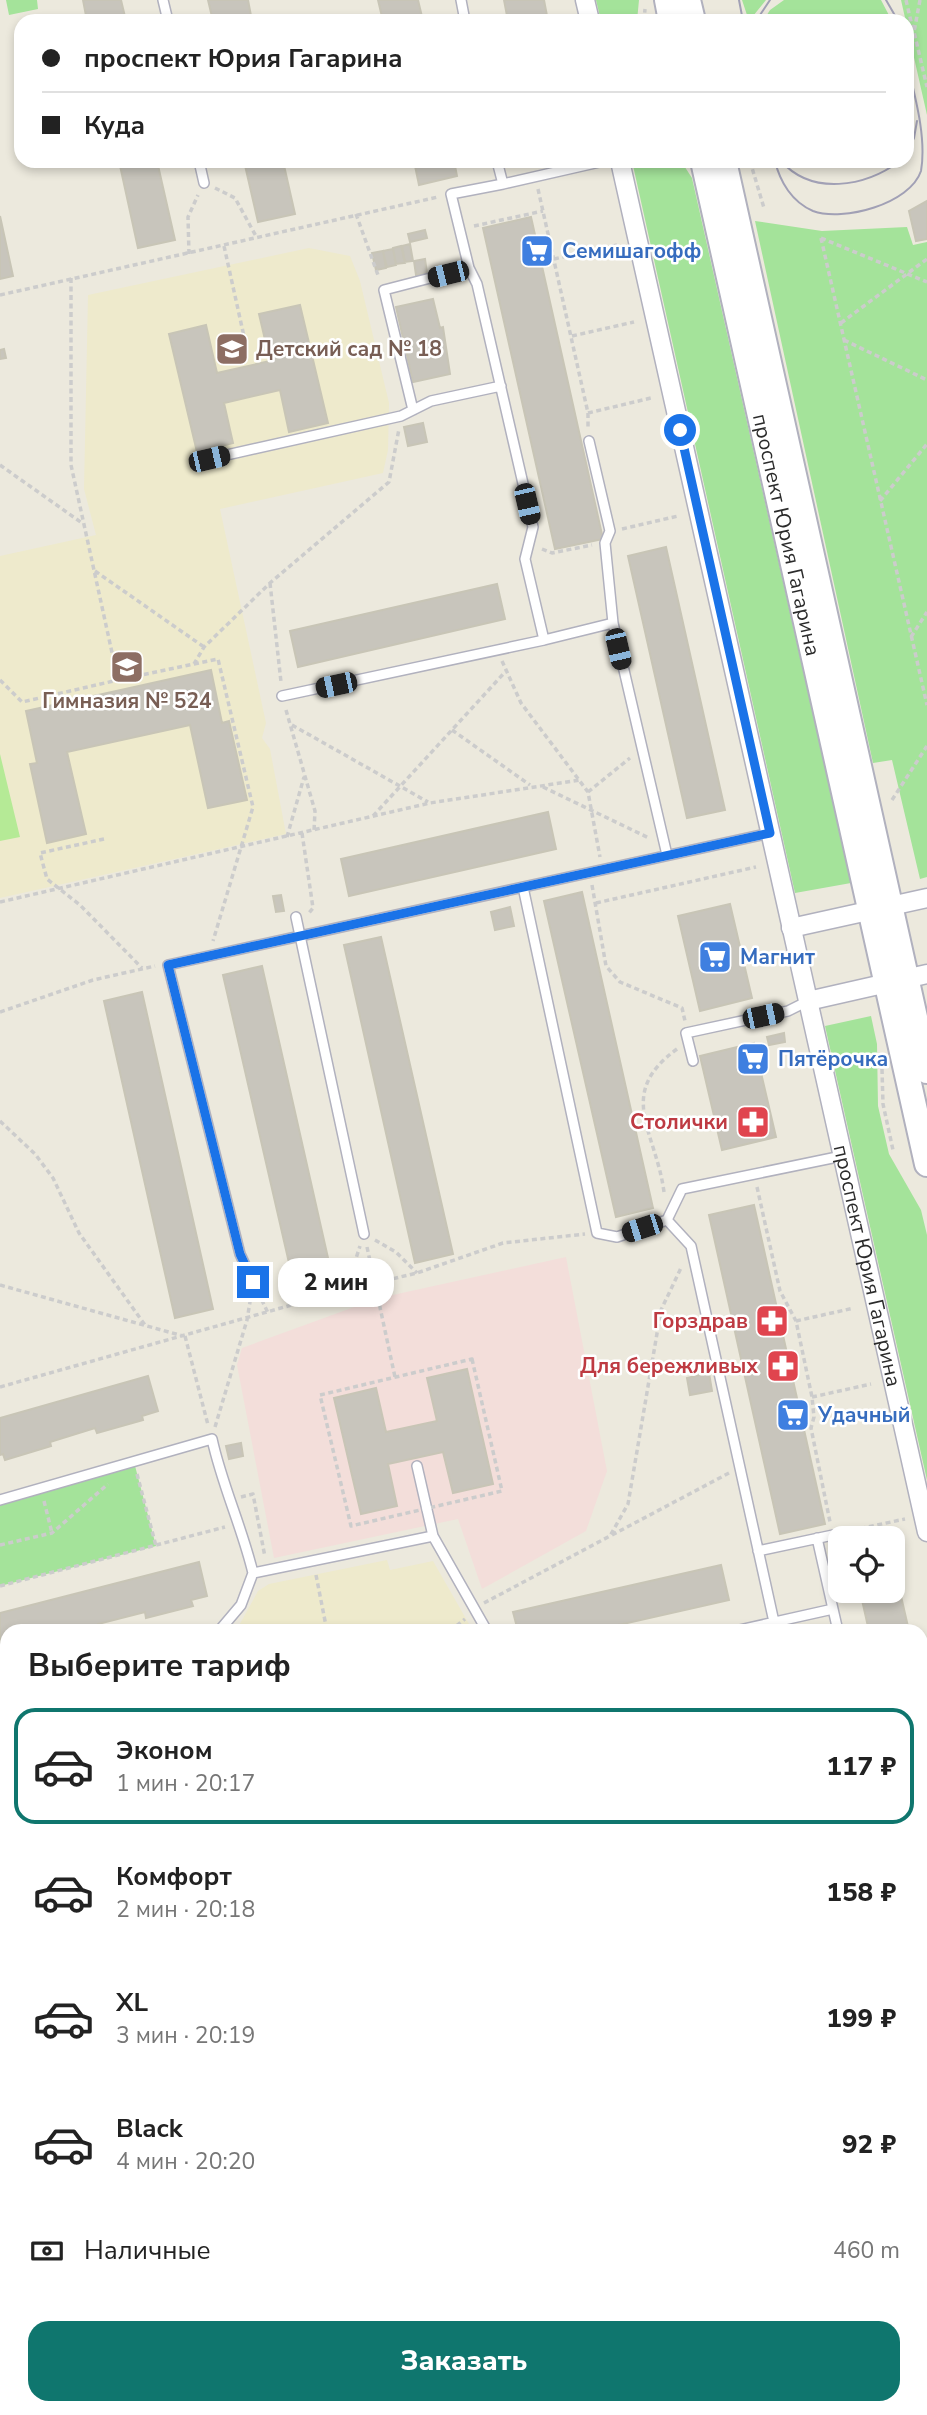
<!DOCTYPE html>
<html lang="ru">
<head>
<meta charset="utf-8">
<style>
	body { margin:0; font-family:"Nunito Sans",sans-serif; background:#f2f2f2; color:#222; height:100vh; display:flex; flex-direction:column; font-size:26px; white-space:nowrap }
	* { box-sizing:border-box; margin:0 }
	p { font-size:23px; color:#767676 }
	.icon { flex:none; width:38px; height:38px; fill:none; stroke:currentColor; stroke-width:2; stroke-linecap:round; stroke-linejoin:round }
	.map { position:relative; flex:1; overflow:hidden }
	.side { position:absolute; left:0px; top:1624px; width:928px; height:791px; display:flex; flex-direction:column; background:#fff; border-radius:21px 21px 0 0; box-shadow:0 4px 10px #0003 }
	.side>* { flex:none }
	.hud { position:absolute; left:14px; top:14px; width:900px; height:154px; border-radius:21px; box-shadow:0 4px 10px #0003; display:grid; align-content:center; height:154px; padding:0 28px; background:#fff }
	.buttons { position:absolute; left:828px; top:1526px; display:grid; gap:14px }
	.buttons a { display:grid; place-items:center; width:77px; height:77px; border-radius:14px; background:#fff; box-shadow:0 4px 10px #0003; font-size:35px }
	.end { position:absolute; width:32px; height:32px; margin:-16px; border:9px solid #1a73e8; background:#fff; box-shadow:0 0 0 4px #fff }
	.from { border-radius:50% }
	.bubble { position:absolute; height:49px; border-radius:21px; background:#fff; box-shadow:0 4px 10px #0003; font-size:23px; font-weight:800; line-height:49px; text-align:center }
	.car { position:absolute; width:21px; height:42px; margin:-21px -10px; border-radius:9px; box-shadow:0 0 5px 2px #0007; background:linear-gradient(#222 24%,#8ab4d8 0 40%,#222 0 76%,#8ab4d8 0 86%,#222 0) }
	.hud b { display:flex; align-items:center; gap:24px; height:66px; font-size:26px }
	.hud b+b { border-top:2px solid #e0e0e0 }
	.hud i { width:18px; height:18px; background:#222 }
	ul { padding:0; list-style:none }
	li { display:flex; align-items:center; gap:21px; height:116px; margin:0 14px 10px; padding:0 14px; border:4px solid transparent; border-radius:21px }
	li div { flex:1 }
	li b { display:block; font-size:26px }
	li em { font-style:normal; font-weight:800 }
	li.selected { border-color:#0f766e }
	li>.icon { width:63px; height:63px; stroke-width:1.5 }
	h2 { padding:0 28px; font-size:32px; line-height:84px }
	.pay { display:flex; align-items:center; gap:18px; height:77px; padding:0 28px; font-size:26px }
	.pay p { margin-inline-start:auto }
	.primary-button { display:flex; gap:14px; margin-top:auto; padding:14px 28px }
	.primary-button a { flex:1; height:80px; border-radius:21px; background:#0f766e; color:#fff; font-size:28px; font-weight:800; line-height:80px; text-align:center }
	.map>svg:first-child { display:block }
	.education { fill:#eeeacc }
	.medical { fill:#f3deda }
	.green { fill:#a4e39a }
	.pitch { fill:#b5ea96 }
	.building { fill:#c8c5bc; stroke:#c8c5b6; stroke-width:2 }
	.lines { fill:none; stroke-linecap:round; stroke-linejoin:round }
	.service-casing { stroke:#b1b1be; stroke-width:12 }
	.minor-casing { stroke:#b1b1be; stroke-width:21 }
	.secondary-casing { stroke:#b1b1be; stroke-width:28 }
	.path { stroke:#ccc; stroke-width:3.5; stroke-dasharray:5 3.5; stroke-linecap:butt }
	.service { stroke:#fff; stroke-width:9 }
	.minor { stroke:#fff; stroke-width:18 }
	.secondary { stroke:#fff; stroke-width:24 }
	.tram { stroke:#a1a0b5; stroke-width:2 }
	.route { stroke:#1a73e8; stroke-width:9 }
	.labels { text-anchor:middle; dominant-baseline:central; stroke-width:5; stroke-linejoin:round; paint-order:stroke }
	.shop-label { font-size:21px; font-weight:bold; fill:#366cbe; stroke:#fff; text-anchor:start }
	.education-label { font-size:21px; font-weight:bold; fill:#785e54; stroke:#fff; text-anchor:start }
	.street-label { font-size:21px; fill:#2b2b2b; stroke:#fff }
	.health-label { font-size:21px; font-weight:bold; fill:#be3a42; stroke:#fff; text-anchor:end }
</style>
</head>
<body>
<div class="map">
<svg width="927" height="2415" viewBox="0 0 927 2415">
	<rect width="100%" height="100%" fill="#ece9dd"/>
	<path class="education" d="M309 248 350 256 360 281 389 403 388 450 383 473 220 509 266 723 262 738 270 749 286 834 0 898V556L96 535 84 489 88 295Z
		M387 1560 390 1570 433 1561 473 1631H236L258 1591 269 1584Z
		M74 2408H313L314 2415H59Z
		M346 2408H667L669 2415H348Z"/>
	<path class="medical" d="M566 1257 607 1471 586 1531 482 1589 458 1519 274 1558 237 1365 242 1348 379 1298Z"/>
	<path class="green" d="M6 0H37L38 9 9 15Z
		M596 0H639L637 21H601Z
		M742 0H766L749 21Z
		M784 0H881L892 21H763L770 10Z
		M901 0H927V115Z
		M632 161H681L692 178 851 883 795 893Z
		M755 221 822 231 907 227 913 245 927 242V877L920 879 892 760 873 763Z
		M871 1016 877 1044 878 1106 889 1154 921 1210 927 1235V1480L825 1026Z
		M134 1462 156 1546 0 1586V1499Z"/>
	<path class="pitch" d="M0 754 20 837 0 841Z
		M7 1779V1928L0 1930V1780Z"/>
	<path class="building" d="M83 0H121L126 21H87Z
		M208 0H248L252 21H213Z
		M378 0H418L423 21H383Z
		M504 0H544L548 21H508Z
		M119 161H157L175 240 138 248Z
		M244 161H283L295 214 258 222Z
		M414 161H454L457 176 419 185Z
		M927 201V239L916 241 909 211Z
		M0 216 13 276 0 279Z
		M531 217 603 539 555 549 483 228Z
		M425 230 427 238 410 242 408 234Z
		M410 244 413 261 405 262 402 246Z
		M401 246 405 263 396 264 393 248Z
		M393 249 396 265 387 267 383 251Z
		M383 251 386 268 376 270 372 253Z
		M425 259 427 273 416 275 414 261Z
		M433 299 440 328 443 327 450 374 413 382 396 307Z
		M300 305 328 423 289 432 280 390 224 403 233 443 197 452 169 334 206 325 217 373 270 361 259 314Z
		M4 349 6 358 0 359V350Z
		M423 423 427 442 408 446 404 427Z
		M666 547 725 810 687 818 628 556Z
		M497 584 505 619 298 667 290 631Z
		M211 670 222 723 229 721 247 800 208 808 190 725 67 752 86 834 47 843 30 764 37 763 26 711Z
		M548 812 556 849 349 896 341 859Z
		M582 892 653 1208 616 1217 544 901Z
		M281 895 284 911 276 912 273 896Z
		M730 904 752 998 700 1011 678 916Z
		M510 907 514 926 495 930 491 912Z
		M381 937 453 1254 415 1263 344 945Z
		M262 966 333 1280 295 1289 223 975Z
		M142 992 213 1309 175 1318 104 1001Z
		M784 1033 785 1042 769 1045 767 1037Z
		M754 1043 776 1137 722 1150 700 1056Z
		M754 1205 825 1524 780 1534 709 1215Z
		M467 1369 493 1484 453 1493 443 1452 388 1464 397 1506 361 1514 334 1398 376 1388 386 1432 437 1421 427 1378Z
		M709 1373 712 1391 690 1395 687 1378Z
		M148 1376 158 1411 142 1416 143 1420 97 1433 95 1428 50 1442 51 1446 5 1460 3 1454 0 1455V1418Z
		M241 1443 243 1456 229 1459 226 1446Z
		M886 1528 888 1538H848V1537Z
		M892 1557 909 1631H869L860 1591H892Z
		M199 1562 207 1596 191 1600 193 1606 146 1618 145 1612 98 1624 97 1631H7L6 1655 0 1656V1613Z
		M721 1565 729 1600 592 1631H518L513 1612Z
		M920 1680 927 1709V1795L920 1796Z
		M927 2033V2135L920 2136V2034Z
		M0 2136 7 2152V2249L0 2233Z
		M415 2408H447L449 2415H409L408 2410Z
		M504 2408H546L547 2415H506Z
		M841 2408H884L885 2413 843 2415Z"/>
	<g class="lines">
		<defs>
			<path id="service" d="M163 0 168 21
				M461 0 465 21
				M199 161 204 183
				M503 184 604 161
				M413 410 384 290 469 268
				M589 441 610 531 605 543 613 623
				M209 459 401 416 431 401 501 386
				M544 640 613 623 667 855
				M282 696 544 640 525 559 533 527 477 284 469 268 451 194 503 184 497 161
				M523 887 597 1233 617 1237 667 1220 682 1189 842 1156
				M296 917 364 1234
				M693 1061 686 1033 788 1011 808 1001
				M667 1220 691 1246 774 1622
				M253 1282 240 1254 168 965 770 833
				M417 1466 433 1536
				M0 1500 212 1439C222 1485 242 1527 253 1573L433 1536 487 1631
				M817 1538 833 1609
				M758 1551 833 1535
				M219 1631 241 1605 253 1573
				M735 1631 833 1609 838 1631
				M0 1688 7 1687
				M920 1835 927 1834
				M920 2159 927 2157
				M920 2234 927 2264
				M0 2332 7 2348
				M816 2408 817 2415"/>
			<g id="minor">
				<path d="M585 0 590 21"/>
				<path id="s1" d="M620 161 927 1532"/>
				<path d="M791 928 927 898"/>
				<path d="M808 1001 927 974"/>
			</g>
			<g id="secondary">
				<path d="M667 0 671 21"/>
				<path d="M688 0 693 21"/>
				<path id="s2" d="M703 161 927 1164"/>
				<path d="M724 161 927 1071"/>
			</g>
		</defs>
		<use href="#service" class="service-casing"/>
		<use href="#minor" class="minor-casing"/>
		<use href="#secondary" class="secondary-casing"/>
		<path class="path" d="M906 0 913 30
			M920 0 914 32 927 87
			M644 21 645 9
			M750 161 764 208
			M158 165 179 161
			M215 188 235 198 257 238
			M538 189 588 413V428
			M356 214 379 278
			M474 226 543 211
			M821 238 927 705
			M821 238 927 282
			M224 246 245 341
			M189 254 188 217 198 195
			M554 259 617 245
			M71 278V465L118 680 194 664 204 647 270 583 389 482 399 429
			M0 295 438 197
			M841 323 927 259
			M572 336 634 322
			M844 340 927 380
			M588 413 651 398
			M0 465 82 523
			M880 501 927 444
			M622 529 678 516
			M542 549 552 553 592 545
			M95 571 204 647
			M270 583 281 682
			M911 637 927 612
			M502 661 521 703 588 792 600 857
			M194 664 218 659 253 807 213 941
			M0 680 22 702 118 680
			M286 710 315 811 314 831
			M292 725 428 802
			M452 730 530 785
			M543 787 649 838
			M588 792 630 758
			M892 800 927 746
			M373 816 506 671
			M302 833 313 908 309 913
			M287 837 304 777
			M104 839 40 853 47 879 80 905 142 968
			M592 885 606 966 620 982 682 1008 685 1021
			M0 902 430 803 580 780
			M596 903 756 867
			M0 1012 93 980 155 966
			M882 1069 883 1104 893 1150
			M0 1121 35 1154 53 1178 79 1233 145 1325
			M757 1187 780 1291 796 1321 812 1397 814 1417 811 1428 830 1522
			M664 1192C656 1131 615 1094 677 1049
			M375 1240 396 1252 417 1273
			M367 1247 395 1377
			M0 1285 183 1336
			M346 1289 360 1246
			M258 1292 268 1313
			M796 1321 854 1308
			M185 1336 208 1425
			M472 1359 502 1491 351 1526 320 1395Z
			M0 1387 345 1290 417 1273 503 1243 585 1234
			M812 1397 871 1384
			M215 1427 247 1320 251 1296
			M137 1474 156 1546
			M241 1497 253 1494 265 1557
			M44 1501 52 1533
			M844 1532 905 1519
			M612 1535 729 1473
			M0 1545 52 1533 108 1484
			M316 1575 327 1631
			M0 1586 225 1527
			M484 1603 610 1536 628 1504 661 1310 681 1268
			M450 1631 465 1619
			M920 1919 927 1926
			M0 2013 7 2011
			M0 2056 7 2070
			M0 2243 4 2242
			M0 2303 7 2300
			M339 2408 340 2415
			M399 2408 401 2415
			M474 2408 478 2415
			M551 2408 552 2415
			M25 2415 41 2408
			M675 2415 679 2408"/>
		<use href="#service" class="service"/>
		<use href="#minor" class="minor"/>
		<use href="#secondary" class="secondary"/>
		<path class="tram" d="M739 0 743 21
			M886 0 897 19
			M756 21 770 0
			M906 154 914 138 917 121
			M775 161C780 182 792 202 813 211 843 222 910 204 921 171 927 136 914 93 906 59
			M781 161C812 196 865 187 900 161"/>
	</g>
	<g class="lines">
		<path class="route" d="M253 1282 240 1254 168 965 770 833 680 430"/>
	</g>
	<defs>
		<symbol id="supermarket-square" viewBox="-11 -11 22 22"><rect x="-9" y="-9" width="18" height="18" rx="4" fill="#3f7fe0" stroke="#fff"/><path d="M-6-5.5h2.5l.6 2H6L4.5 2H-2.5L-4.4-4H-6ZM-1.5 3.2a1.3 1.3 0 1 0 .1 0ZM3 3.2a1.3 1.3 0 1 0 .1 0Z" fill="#fff"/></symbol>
		<symbol id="school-square" viewBox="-11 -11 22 22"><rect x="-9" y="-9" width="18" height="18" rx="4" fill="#8d6e63" stroke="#fff"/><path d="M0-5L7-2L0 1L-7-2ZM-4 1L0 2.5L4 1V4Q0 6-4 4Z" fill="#fff"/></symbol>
		<symbol id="pharmacy-square" viewBox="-11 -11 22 22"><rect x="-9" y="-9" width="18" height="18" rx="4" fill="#e0444e" stroke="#fff"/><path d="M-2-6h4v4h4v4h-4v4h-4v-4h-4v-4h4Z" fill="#fff"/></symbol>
	</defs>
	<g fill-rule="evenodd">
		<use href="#supermarket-square" x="518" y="232" width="38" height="38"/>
		<use href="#school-square" x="213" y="330" width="38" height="38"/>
		<use href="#school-square" x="108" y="648" width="38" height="38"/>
		<use href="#supermarket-square" x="696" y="938" width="38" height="38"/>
		<use href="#supermarket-square" x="734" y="1040" width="38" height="38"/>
		<use href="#pharmacy-square" x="734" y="1103" width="38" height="38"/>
		<use href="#pharmacy-square" x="753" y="1302" width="38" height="38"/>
		<use href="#pharmacy-square" x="764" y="1347" width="38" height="38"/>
		<use href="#supermarket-square" x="774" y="1396" width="38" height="38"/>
	</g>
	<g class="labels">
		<g class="shop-label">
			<text x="562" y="251">Семишагофф</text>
			<text x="740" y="957">Магнит</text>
			<text x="778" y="1059">Пятёрочка</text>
			<text x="818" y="1415">Удачный</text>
		</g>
		<g class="education-label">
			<text x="256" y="349">Детский сад № 18</text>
			<text x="127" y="701" text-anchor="middle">Гимназия № 524</text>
		</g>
		<g class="street-label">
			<text stroke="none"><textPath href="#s2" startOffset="383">проспект Юрия Гагарина</textPath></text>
			<text stroke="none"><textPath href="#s1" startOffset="1132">проспект Юрия Гагарина</textPath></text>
		</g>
		<g class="health-label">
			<text x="728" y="1122">Столички</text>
			<text x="748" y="1321">Горздрав</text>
			<text x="758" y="1366">Для бережливых</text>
		</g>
	</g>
</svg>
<div class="buttons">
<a><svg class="icon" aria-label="locate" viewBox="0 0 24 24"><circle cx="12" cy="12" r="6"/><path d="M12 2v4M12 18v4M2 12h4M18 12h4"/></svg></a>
</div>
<i class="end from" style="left:680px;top:430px"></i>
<i class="end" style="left:253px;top:1282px"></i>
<div class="bubble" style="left:278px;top:1258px;width:116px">2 мин</div>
<i class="car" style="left:448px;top:274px;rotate:256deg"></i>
<i class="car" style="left:209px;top:459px;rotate:77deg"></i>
<i class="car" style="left:527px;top:504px;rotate:167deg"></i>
<i class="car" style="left:618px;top:649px;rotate:167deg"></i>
<i class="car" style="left:336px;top:685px;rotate:258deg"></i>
<i class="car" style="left:763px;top:1016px;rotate:78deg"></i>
<i class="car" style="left:642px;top:1228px;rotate:252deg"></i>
<div class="hud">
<b><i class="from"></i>проспект Юрия Гагарина</b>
<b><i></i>Куда</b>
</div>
<section class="side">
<h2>Выберите тариф</h2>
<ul>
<li class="selected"><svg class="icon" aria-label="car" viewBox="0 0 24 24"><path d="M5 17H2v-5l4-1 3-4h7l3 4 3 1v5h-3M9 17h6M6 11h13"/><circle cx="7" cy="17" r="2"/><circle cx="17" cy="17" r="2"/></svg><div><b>Эконом</b><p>1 мин · 20:17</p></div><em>117 ₽</em></li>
<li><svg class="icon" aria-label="car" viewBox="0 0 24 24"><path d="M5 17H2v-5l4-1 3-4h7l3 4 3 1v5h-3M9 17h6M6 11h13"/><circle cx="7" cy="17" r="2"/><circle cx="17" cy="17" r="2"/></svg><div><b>Комфорт</b><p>2 мин · 20:18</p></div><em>158 ₽</em></li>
<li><svg class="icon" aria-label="car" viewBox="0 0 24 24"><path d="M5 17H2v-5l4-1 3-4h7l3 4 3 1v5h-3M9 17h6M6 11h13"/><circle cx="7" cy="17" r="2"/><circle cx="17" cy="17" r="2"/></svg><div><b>XL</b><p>3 мин · 20:19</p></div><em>199 ₽</em></li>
<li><svg class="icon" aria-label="car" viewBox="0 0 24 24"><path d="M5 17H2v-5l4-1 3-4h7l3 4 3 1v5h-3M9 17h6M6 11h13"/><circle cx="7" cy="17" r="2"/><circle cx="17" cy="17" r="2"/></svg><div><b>Black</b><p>4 мин · 20:20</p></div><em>92 ₽</em></li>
</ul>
<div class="pay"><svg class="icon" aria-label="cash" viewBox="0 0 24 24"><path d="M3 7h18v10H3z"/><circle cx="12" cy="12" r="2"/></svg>Наличные<p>460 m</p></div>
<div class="primary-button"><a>Заказать</a></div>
</section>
</div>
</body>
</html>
